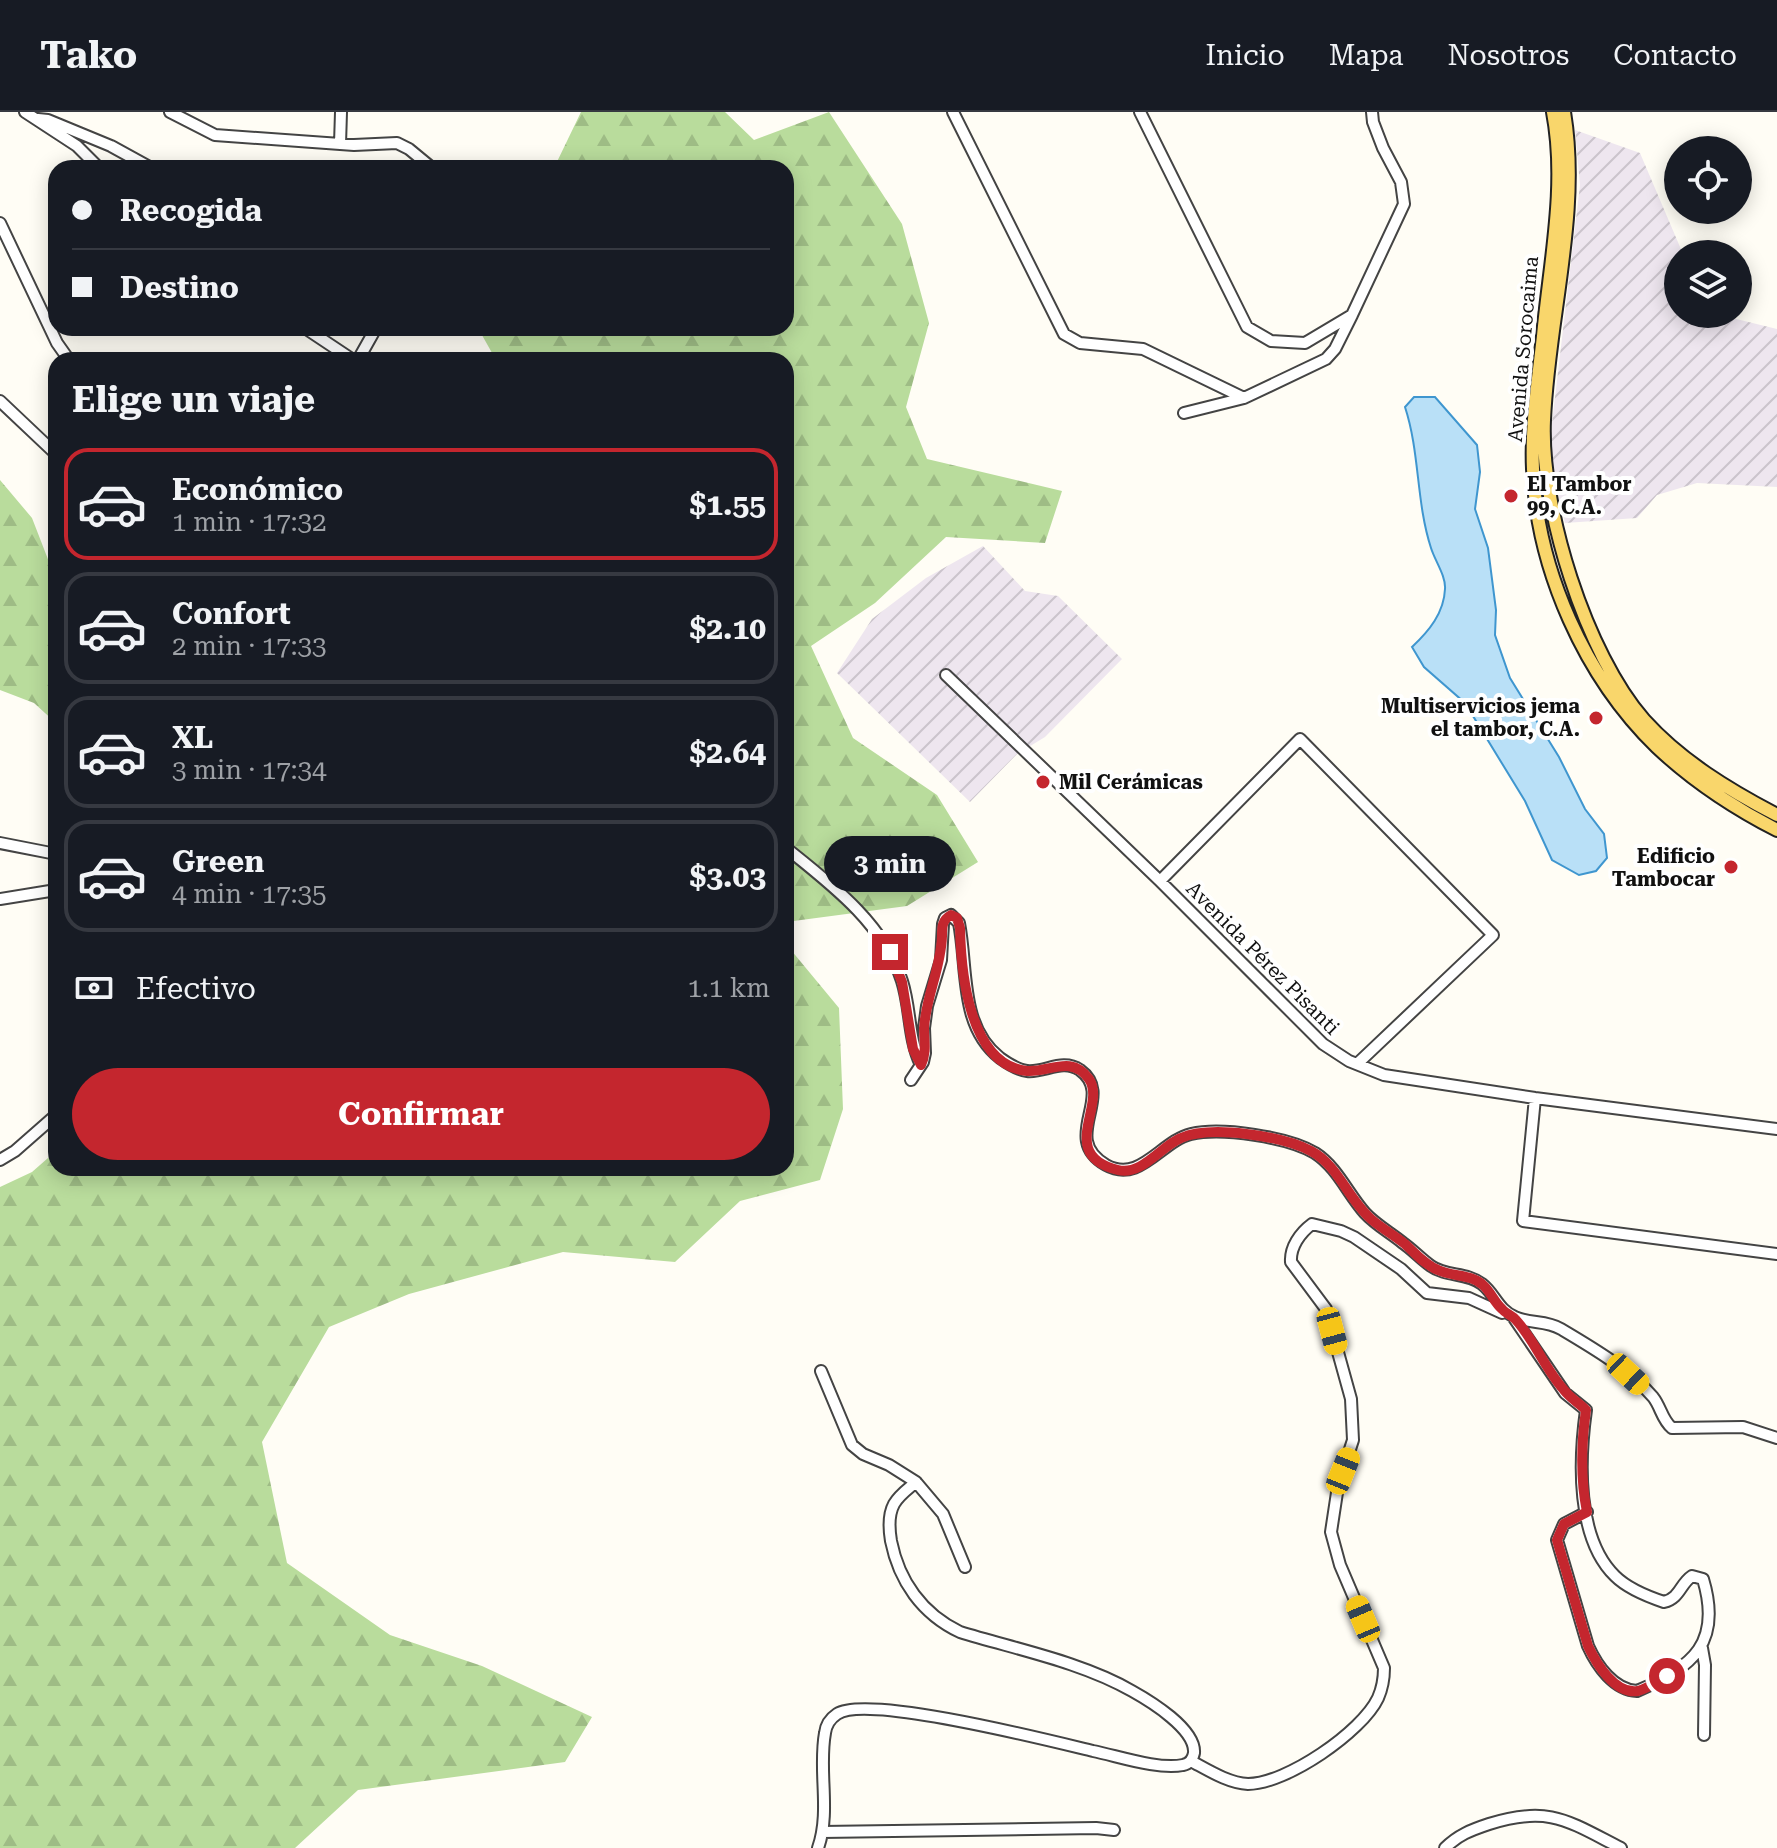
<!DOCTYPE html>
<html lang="es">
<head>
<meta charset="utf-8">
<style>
	body { margin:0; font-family:"Roboto Serif",serif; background:#242831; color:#f1f3f6; height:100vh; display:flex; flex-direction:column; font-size:30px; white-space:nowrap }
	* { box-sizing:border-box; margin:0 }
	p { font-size:26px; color:#9ea1a6 }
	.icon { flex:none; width:44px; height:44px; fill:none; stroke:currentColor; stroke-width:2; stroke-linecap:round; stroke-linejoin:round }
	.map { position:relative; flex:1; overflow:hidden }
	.drawer { position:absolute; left:48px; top:240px; width:746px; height:824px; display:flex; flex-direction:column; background:#171b24; border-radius:24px; box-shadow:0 4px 20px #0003 }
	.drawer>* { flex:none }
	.top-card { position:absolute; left:48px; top:48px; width:746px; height:176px; border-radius:24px; box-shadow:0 4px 20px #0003; display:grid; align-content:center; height:176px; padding:0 24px; background:#171b24 }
	.buttons { position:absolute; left:1664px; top:24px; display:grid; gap:16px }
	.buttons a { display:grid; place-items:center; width:88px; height:88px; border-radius:50%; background:#171b24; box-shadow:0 4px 20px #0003; font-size:40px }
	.end { position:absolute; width:36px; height:36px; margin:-18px; border:10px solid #c4262e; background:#fff; box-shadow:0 0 0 4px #fff }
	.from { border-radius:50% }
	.bubble { position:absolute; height:56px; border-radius:28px; background:#171b24; box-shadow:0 4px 20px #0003; font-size:26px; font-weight:700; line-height:56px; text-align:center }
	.car { position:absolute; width:24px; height:48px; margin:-24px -12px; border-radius:10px; box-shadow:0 0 6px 2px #0007; background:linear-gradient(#f5c518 24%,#345 0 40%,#f5c518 0 76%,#345 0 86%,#f5c518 0) }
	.top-card b { display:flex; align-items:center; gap:28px; height:76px; font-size:30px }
	.top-card b+b { border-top:2px solid #363941 }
	.top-card i { width:20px; height:20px; background:#f1f3f6 }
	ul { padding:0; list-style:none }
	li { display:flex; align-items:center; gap:24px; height:112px; margin:0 16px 12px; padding:0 8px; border:4px solid #363941; border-radius:24px }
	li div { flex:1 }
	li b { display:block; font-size:30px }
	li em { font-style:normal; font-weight:700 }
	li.on { border-color:#c4262e }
	li>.icon { width:72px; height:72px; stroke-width:1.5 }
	h2 { padding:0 24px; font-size:36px; line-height:96px }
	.pay { display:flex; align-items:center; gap:20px; height:88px; padding:0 24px; font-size:30px }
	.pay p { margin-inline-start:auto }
	.button { display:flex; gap:16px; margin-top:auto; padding:16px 24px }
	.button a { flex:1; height:92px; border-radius:48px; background:#c4262e; color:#fff; font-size:32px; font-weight:700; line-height:92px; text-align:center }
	header { display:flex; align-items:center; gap:48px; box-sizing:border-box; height:112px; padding:0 40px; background:#171b24; border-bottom:2px solid #363941 }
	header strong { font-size:38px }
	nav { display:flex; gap:44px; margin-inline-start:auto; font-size:28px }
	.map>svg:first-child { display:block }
	.industrial { fill:url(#industrial-furrows) }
	.forest { fill:url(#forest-firs) }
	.water { fill:#b9e0f7; stroke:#3f96cf; stroke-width:2 }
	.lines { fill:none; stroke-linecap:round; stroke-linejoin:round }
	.minor-casing { stroke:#444; stroke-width:14 }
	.major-casing { stroke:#222; stroke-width:16 }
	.minor { stroke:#fff; stroke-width:10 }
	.major { stroke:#f9d66b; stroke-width:12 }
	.route { stroke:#c4262e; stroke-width:10 }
	.poi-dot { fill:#c4262e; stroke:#fff; stroke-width:3 }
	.labels { text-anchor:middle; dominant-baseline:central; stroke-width:8; stroke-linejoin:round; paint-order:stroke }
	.street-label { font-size:20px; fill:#111; stroke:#fff }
	.poi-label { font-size:20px; font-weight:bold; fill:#111; stroke:#fff; text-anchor:start }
</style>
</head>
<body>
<header>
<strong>Tako</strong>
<nav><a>Inicio</a><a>Mapa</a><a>Nosotros</a><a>Contacto</a></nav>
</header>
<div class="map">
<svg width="1777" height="1736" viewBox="0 0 1777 1736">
	<defs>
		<pattern id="industrial-furrows" width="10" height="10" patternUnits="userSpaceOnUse" patternTransform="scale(2)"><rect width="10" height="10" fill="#eee6ef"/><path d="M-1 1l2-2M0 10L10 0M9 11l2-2" fill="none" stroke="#cbc4cc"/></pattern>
		<pattern id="forest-firs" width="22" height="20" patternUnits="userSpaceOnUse" patternTransform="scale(2)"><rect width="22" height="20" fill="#b9dc9c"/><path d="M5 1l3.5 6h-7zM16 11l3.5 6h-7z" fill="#9ebc85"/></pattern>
	</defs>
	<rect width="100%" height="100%" fill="#fffdf5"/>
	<path class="industrial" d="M1575 18 1640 41 1683 142H1678V202H1724L1728 205 1777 217V375L1697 371 1657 383 1637 406 1565 411 1548 345 1580 73Z
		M983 434 1025 479 1058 484 1122 547 1045 625 1017 642 970 690 837 561 872 507 926 466Z"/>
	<path class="forest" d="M581 0H725L754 28 829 0 902 112 929 211 906 295 927 347 1062 379 1045 431 946 425 875 491 811 534 853 626 937 683 978 750 907 794 786 810V248H496L478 216H786V56H554Z
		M0 368 32 406 56 468V611L34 591 0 578Z
		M786 832 839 896 843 997 820 1068 740 1089 675 1150 563 1140 409 1182 329 1215 262 1330 287 1451 390 1523 482 1554 592 1605 565 1650 358 1678 295 1736H0V1075L32 1060 56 1039V1056H786Z"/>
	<path class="water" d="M1414 285H1435L1477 333 1480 360 1475 397 1488 436 1496 498 1495 523 1510 566 1559 645 1585 697 1604 722 1607 746 1596 759 1579 763 1552 748 1525 689 1465 591 1424 555 1412 535C1429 519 1444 501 1445 477 1446 464 1435 449 1431 436 1416 390 1420 341 1405 295Z"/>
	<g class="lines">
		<defs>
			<path id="minor" d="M25 0 77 34 99 56
				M170 0 215 23 354 33 397 31 409 37 432 56
				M953 0 1064 222 1080 231 1143 237 1244 286 1326 247 1335 237 1352 203
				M1140 0 1247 215 1271 229 1305 231 1352 203 1404 92 1401 70 1383 36 1373 10 1372 0
				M38 7 48 8 111 34 151 56
				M340 32 341 0
				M0 111 57 231 69 248
				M305 216 353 248
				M358 248 376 216
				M0 289 56 342
				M1184 301 1244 286
				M946 563 1160 769 1323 932 1349 949 1384 963 1535 986 1777 1017
				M0 731 56 742
				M786 736C831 772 884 812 902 869 911 897 908 926 921 953
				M1160 769 1300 627 1493 823 1357 952
				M0 787 56 778
				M911 968 923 950 925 941 924 916 927 894 941 848 943 812 945 806 951 803 959 811C968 857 959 914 1000 946 1007 951 1018 958 1027 959 1045 961 1062 946 1080 958 1116 984 1059 1026 1106 1053 1140 1072 1161 1029 1191 1022 1222 1015 1288 1025 1315 1041 1337 1055 1348 1082 1365 1101 1376 1113 1391 1121 1403 1131 1413 1138 1421 1147 1431 1154 1446 1165 1467 1160 1482 1172 1495 1182 1498 1198 1515 1205 1530 1212 1546 1208 1561 1217 1593 1236 1629 1257 1653 1285 1661 1295 1662 1308 1672 1316L1743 1315 1777 1326
				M1535 986 1523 1109 1777 1142
				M0 1048 15 1039 56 1003
				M1514 1206 1565 1281 1586 1298C1579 1348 1576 1426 1615 1464 1627 1476 1649 1485 1664 1490 1680 1486 1680 1472 1692 1464L1703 1467C1722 1530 1694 1555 1637 1579 1614 1578 1597 1554 1588 1534L1557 1428 1564 1412 1587 1400
				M821 1259 852 1333 863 1342 889 1353 916 1370
				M1702 1536 1705 1553 1704 1623
				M1191 1649C1208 1658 1228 1671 1248 1672 1286 1672 1362 1620 1378 1586 1382 1577 1384 1566 1384 1556L1340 1453 1331 1420 1338 1374 1353 1328 1351 1287 1326 1197 1291 1150C1290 1135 1300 1121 1312 1112L1341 1119 1354 1125 1401 1157 1427 1181 1469 1186 1502 1201
				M822 1720 1096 1716 1114 1718
				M818 1736C831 1699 818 1659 825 1621 826 1613 831 1606 837 1602 867 1582 1051 1629 1093 1639 1118 1644 1158 1658 1183 1653 1189 1652 1193 1647 1194 1641 1196 1617 1150 1589 1132 1579 1082 1550 1015 1537 960 1520 922 1502 899 1469 891 1429 889 1417 888 1403 894 1392 899 1383 908 1377 916 1370L943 1402 965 1455
				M1445 1736C1458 1723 1471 1718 1489 1712 1549 1693 1568 1709 1621 1736"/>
			<path id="major" d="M1553 0C1567 73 1550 150 1543 224 1538 268 1531 313 1533 357 1537 458 1585 565 1657 635 1692 668 1734 696 1777 718
				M1564 0C1581 102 1548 206 1544 308 1540 396 1586 542 1644 608 1681 649 1729 678 1777 703"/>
		</defs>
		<use href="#minor" class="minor-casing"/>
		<use href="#major" class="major-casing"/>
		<use href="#minor" class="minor"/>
		<use href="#major" class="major"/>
	</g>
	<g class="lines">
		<path class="route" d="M890 840 902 870 913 937 921 953C927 940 924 929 924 916 926 884 941 856 942 824 942 815 942 808 951 803L957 806 960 816C961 860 969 953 1027 959 1049 961 1071 942 1089 967 1107 993 1057 1043 1118 1058 1142 1064 1161 1034 1181 1026 1211 1013 1282 1024 1311 1039 1338 1053 1348 1087 1371 1107 1381 1116 1394 1123 1405 1132 1415 1141 1425 1153 1438 1158 1453 1165 1471 1162 1483 1173 1491 1180 1494 1190 1502 1197 1506 1202 1512 1203 1516 1208 1535 1229 1545 1257 1564 1278 1570 1286 1579 1291 1586 1298 1581 1333 1580 1365 1587 1400L1564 1412 1557 1428 1588 1534C1596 1551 1615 1583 1638 1579 1648 1576 1658 1569 1667 1564"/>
	</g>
	<g class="poi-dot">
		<circle cx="1511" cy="384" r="8"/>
		<circle cx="1596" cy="606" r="8"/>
		<circle cx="1043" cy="670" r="8"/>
		<circle cx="1731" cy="755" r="8"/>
	</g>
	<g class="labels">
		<g class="street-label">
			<text transform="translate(1523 237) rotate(-85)">Avenida Sorocaima</text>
			<text transform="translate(1263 846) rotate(45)">Avenida Pérez Pisanti</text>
		</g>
		<g class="poi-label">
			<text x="1527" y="372">El Tambor<tspan x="1527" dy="23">99, C.A.</tspan></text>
			<text x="1580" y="594" text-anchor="end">Multiservicios jema<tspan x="1580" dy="23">el tambor, C.A.</tspan></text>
			<text x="1059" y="670">Mil Cerámicas</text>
			<text x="1715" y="744" text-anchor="end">Edificio<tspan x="1715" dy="23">Tambocar</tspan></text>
		</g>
	</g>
</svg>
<div class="buttons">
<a><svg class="icon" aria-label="locate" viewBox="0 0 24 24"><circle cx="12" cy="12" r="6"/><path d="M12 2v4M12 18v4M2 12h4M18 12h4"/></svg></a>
<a><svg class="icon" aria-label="layers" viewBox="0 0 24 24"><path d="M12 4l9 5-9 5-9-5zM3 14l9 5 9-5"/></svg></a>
</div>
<i class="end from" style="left:1667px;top:1564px"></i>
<i class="end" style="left:890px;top:840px"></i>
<div class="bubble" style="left:824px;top:724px;width:132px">3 min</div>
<i class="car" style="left:1332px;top:1219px;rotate:165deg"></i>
<i class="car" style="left:1628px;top:1262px;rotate:133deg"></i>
<i class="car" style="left:1343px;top:1359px;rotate:22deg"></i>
<i class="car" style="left:1363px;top:1507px;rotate:337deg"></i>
<div class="top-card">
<b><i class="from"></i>Recogida</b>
<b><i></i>Destino</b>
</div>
<section class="drawer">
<h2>Elige un viaje</h2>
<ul>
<li class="on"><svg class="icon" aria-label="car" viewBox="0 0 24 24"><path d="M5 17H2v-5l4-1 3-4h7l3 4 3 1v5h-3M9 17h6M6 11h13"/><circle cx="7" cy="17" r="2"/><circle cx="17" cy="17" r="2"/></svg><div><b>Económico</b><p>1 min · 17:32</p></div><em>$1.55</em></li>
<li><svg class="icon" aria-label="car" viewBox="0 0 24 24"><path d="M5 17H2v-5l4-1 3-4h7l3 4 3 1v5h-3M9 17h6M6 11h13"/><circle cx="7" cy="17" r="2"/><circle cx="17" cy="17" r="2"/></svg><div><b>Confort</b><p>2 min · 17:33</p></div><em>$2.10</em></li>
<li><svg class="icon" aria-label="car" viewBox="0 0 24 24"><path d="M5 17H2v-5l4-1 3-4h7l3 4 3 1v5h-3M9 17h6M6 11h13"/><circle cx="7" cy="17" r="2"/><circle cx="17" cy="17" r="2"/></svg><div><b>XL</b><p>3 min · 17:34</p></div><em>$2.64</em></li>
<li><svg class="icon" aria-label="car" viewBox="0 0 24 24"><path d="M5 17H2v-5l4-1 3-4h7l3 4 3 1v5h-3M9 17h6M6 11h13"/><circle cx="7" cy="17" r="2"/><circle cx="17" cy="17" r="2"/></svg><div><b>Green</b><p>4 min · 17:35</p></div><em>$3.03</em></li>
</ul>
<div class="pay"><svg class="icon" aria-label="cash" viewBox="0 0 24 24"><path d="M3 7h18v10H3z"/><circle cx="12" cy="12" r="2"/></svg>Efectivo<p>1.1 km</p></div>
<div class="button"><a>Confirmar</a></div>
</section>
</div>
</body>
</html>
